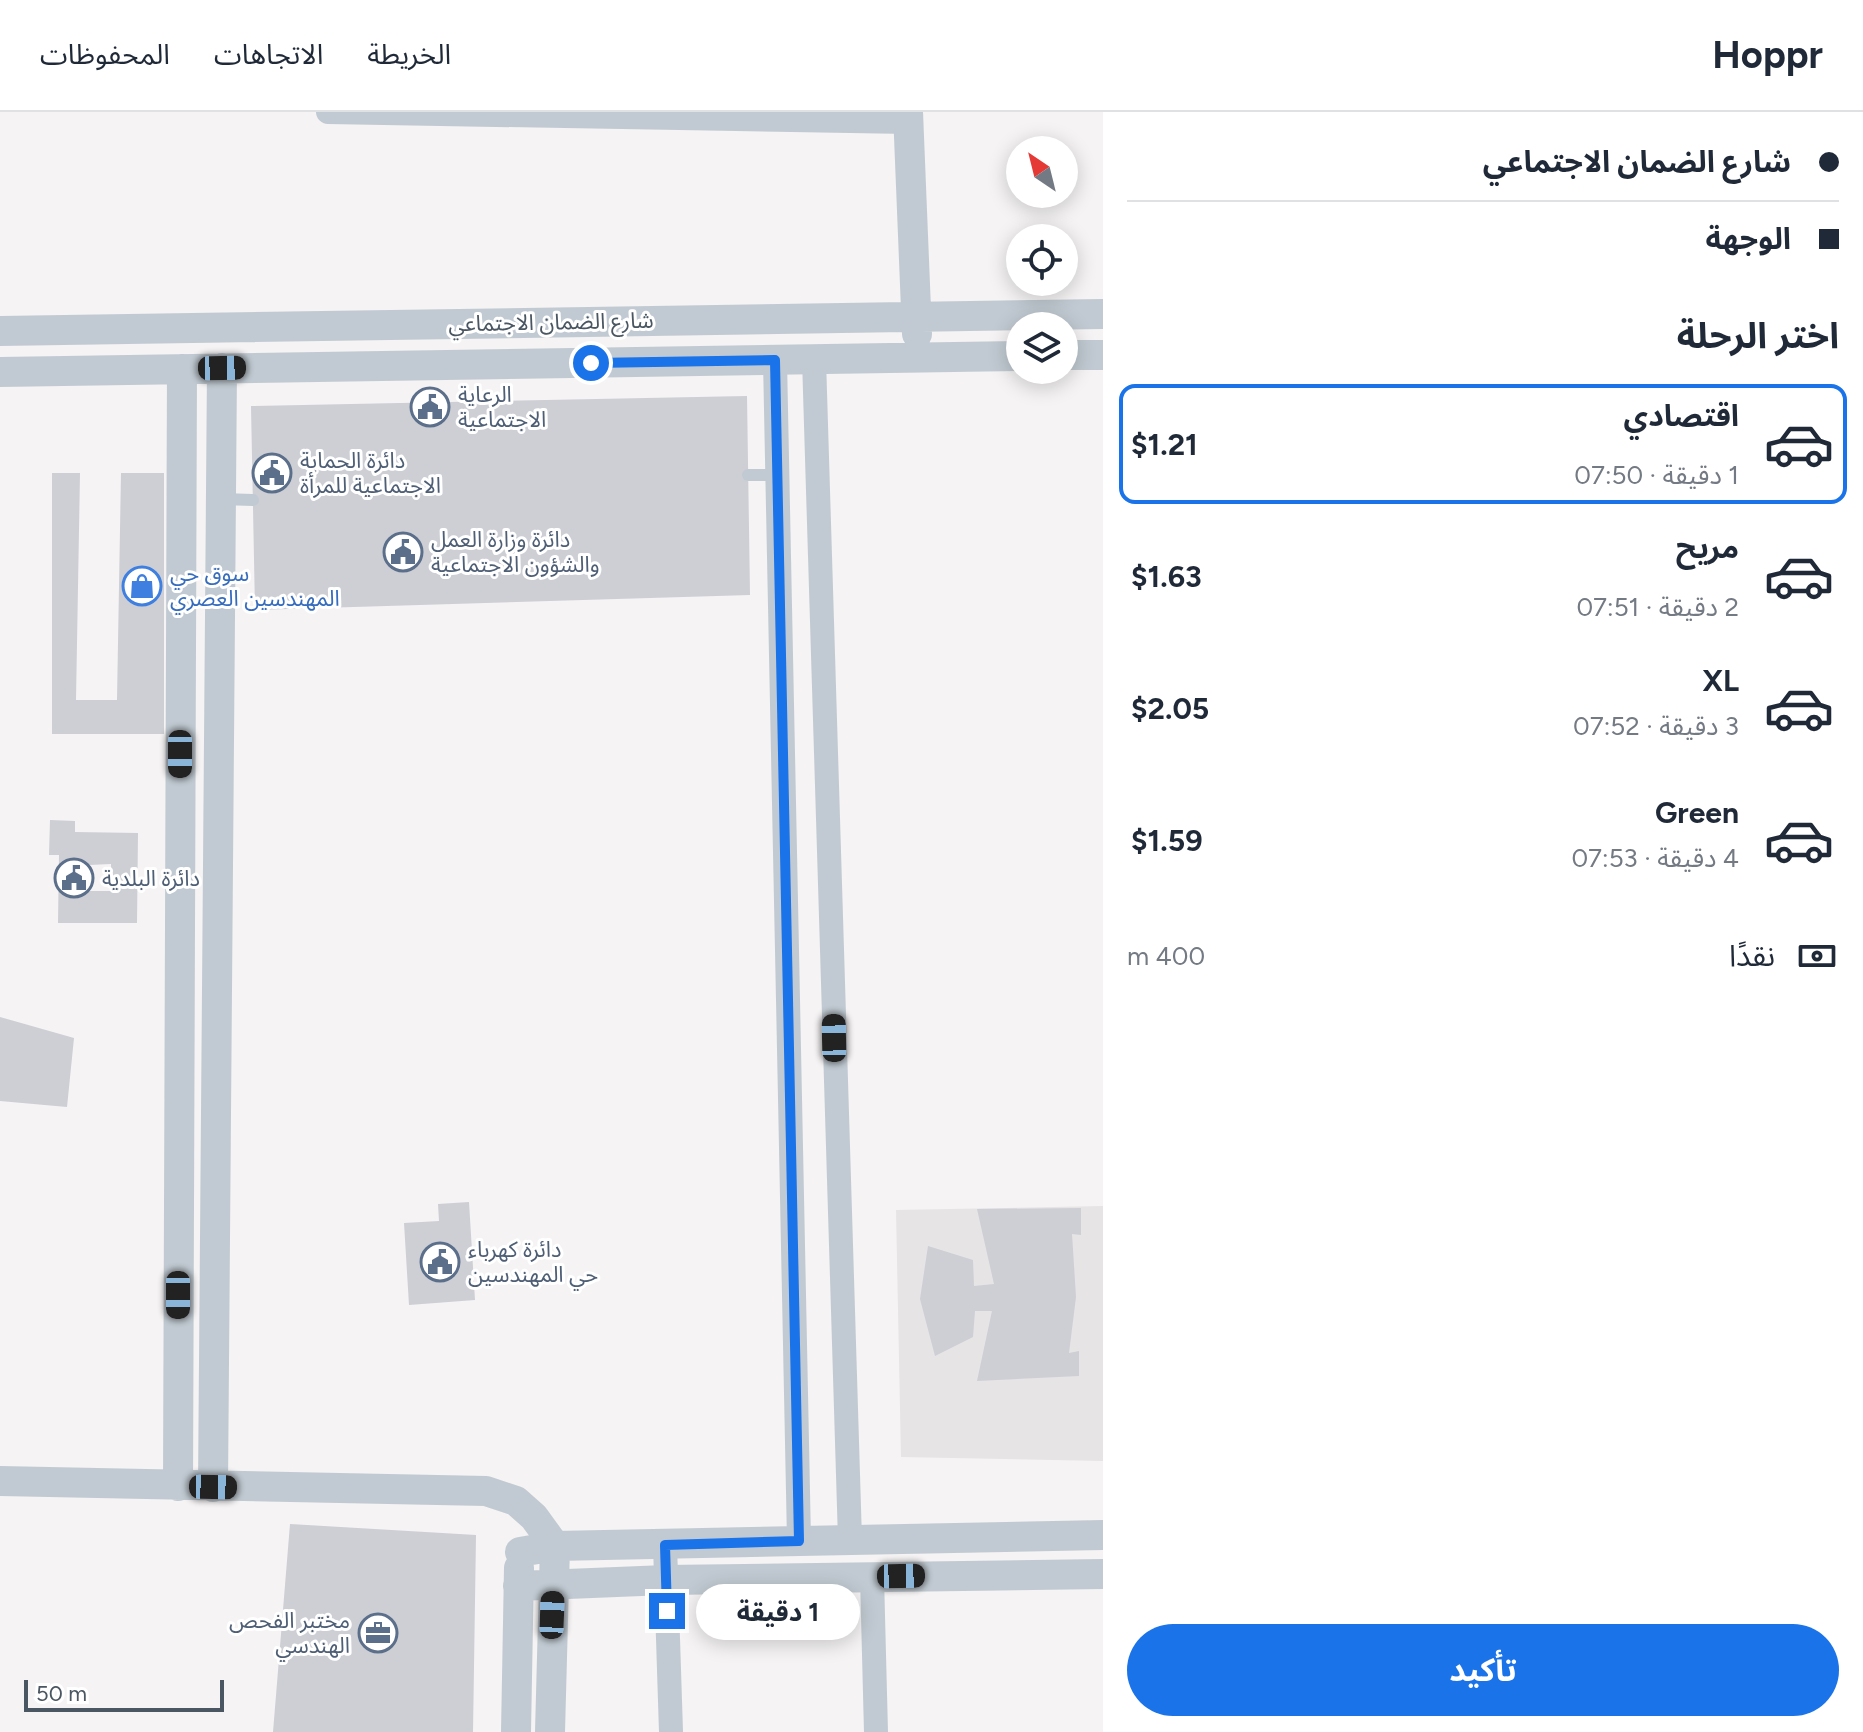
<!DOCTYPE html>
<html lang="ar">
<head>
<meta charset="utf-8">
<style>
	body { margin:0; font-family:Figtree,"Noto Sans Arabic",sans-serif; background:#f2f2f3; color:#1f2937; direction:rtl; height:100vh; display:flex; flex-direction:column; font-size:30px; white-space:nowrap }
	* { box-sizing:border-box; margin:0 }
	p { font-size:26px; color:#747a83 }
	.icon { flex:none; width:44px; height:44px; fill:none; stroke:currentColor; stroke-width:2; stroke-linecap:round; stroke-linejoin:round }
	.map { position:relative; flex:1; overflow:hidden; direction:ltr }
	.panel { display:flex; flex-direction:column; background:#fff; width:760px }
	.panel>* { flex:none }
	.hud { display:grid; align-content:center; height:176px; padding:0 24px; background:#fff }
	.needle { width:52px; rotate:325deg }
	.buttons { position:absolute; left:1006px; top:24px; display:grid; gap:16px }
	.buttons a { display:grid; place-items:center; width:72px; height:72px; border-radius:50%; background:#fff; box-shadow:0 4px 20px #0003; font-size:40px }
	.scale { position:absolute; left:24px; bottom:20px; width:200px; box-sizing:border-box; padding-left:8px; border:4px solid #4a5661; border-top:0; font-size:22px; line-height:28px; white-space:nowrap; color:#4a5661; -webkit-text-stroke:6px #fff; paint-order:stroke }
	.end { position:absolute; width:36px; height:36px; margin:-18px; border:10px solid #1a73e8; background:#fff; box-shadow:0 0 0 4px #fff }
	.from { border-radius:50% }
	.bubble { position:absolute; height:56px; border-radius:28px; background:#fff; box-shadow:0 4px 20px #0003; font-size:26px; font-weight:700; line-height:56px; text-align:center; direction:rtl }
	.car { position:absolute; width:24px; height:48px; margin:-24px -12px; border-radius:10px; box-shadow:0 0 6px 2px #0007; background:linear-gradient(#222 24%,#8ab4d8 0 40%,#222 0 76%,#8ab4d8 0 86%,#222 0) }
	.hud b { display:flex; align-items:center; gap:28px; height:76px; font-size:30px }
	.hud b+b { border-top:2px solid #e0e1e3 }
	.hud i { width:20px; height:20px; background:#1f2937 }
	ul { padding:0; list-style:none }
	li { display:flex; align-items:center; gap:24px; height:120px; margin:0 16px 12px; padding:0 8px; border:4px solid transparent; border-radius:16px }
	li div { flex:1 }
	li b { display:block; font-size:30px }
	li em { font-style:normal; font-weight:700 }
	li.active { border-color:#1a73e8 }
	li>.icon { width:72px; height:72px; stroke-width:1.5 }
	h2 { padding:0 24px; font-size:36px; line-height:96px }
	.pay { display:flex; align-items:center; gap:20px; height:88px; padding:0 24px; font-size:30px }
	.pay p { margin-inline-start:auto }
	.button { display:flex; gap:16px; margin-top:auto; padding:16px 24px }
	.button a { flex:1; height:92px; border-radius:48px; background:#1a73e8; color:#fff; font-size:32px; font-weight:700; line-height:92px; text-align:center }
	header { display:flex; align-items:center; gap:48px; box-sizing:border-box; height:112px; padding:0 40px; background:#fff; border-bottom:2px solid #e0e1e3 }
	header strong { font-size:38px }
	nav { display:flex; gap:44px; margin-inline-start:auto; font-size:28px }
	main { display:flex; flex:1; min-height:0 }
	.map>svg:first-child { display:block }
	.education { fill:#e6e4e5 }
	.building { fill:#cdcfd5; fill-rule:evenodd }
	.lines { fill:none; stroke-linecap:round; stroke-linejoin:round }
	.service { stroke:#c1cad2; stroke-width:12 }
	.minor { stroke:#c1cad2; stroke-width:24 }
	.tertiary { stroke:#c1cad2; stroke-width:30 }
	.route { stroke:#1a73e8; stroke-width:10 }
	.labels { text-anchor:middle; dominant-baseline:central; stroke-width:6; stroke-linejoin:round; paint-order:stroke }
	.street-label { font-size:22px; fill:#4a5661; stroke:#fff }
	.service-label { font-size:22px; fill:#4e5e75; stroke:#fff; text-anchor:start }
	.shop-label { font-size:22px; fill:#366cbe; stroke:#fff; text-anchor:start }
</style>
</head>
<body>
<header>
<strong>Hoppr</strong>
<nav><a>الخريطة</a><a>الاتجاهات</a><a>المحفوظات</a></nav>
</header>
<main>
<section class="panel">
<div class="hud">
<b><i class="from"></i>شارع الضمان الاجتماعي</b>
<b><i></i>الوجهة</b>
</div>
<h2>اختر الرحلة</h2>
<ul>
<li class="active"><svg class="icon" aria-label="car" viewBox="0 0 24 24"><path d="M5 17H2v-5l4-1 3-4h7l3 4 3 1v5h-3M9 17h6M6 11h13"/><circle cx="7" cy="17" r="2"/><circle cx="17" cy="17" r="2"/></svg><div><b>اقتصادي</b><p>1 دقيقة · 07:50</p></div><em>$1.21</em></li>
<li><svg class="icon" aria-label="car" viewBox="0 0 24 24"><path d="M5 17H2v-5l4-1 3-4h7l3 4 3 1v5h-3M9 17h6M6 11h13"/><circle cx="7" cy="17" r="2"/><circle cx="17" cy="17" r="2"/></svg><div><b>مريح</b><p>2 دقيقة · 07:51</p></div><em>$1.63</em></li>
<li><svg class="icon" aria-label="car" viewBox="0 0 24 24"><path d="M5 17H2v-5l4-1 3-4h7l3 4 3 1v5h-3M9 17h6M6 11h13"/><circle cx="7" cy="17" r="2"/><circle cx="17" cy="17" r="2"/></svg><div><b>XL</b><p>3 دقيقة · 07:52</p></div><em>$2.05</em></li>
<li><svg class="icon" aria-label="car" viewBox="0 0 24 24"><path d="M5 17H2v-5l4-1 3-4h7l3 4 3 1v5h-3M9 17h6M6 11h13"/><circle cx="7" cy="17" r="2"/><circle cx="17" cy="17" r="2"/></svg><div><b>Green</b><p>4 دقيقة · 07:53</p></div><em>$1.59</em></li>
</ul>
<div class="pay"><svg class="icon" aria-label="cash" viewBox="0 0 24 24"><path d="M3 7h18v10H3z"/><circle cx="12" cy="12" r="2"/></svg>نقدًا<p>400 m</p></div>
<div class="button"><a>تأكيد</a></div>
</section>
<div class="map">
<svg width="1103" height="1620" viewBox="0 0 1103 1620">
	<rect width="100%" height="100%" fill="#f5f3f3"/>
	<path class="education" d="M1103 1094V1349L901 1345 896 1098Z"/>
	<path class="building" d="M747 284 750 483 255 498 251 294Z
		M52 361H80L76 588H117L121 361H164V622H52Z
		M50 708 75 709V720L138 721 137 811H58L59 743H49ZM111 752V779H88L89 753Z
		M0 905 74 926 67 995 0 989Z
		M469 1090 475 1188 409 1193 404 1111 439 1109 438 1092Z
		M1081 1096V1123L1072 1122 1076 1185 1069 1241 1079 1239V1264L977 1269 992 1199H975L973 1225 935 1244 920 1187 928 1134 973 1148 974 1174 994 1172 977 1097Z
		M290 1412 476 1423 473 1620H273Z"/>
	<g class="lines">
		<path class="service" d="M748 363H776
			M221 387 253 388"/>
		<path class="minor" d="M328 0 909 10
			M814 247 850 1428
			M775 248 799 1429
			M665 1433 671 1620
			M872 1465 876 1620"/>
		<path class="tertiary" d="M908 0 917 222
			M0 219 1103 202
			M1064 243H1103
			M0 260 1020 244
			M0 1369 486 1379 516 1389 534 1405 555 1434 550 1620
			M178 1374 182 257
			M213 1375 222 256
			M520 1440 555 1434 1103 1423
			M518 1474 666 1468 1103 1462
			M516 1620 519 1456"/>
	</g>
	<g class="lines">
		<path class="route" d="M591 251 775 248 799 1429 665 1433 667 1499"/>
	</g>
	<defs>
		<symbol id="civic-ring" viewBox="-11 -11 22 22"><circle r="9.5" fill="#fff" stroke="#5c6f8a" stroke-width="1.5"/><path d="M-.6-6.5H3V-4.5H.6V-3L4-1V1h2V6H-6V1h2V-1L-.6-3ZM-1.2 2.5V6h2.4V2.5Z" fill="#5c6f8a"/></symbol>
		<symbol id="shop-ring" viewBox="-11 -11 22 22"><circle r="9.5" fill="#fff" stroke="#3f7fe0" stroke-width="1.5"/><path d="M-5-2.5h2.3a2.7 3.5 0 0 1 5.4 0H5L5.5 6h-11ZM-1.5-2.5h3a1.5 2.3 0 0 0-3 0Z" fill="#3f7fe0"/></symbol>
		<symbol id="office-ring" viewBox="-11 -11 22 22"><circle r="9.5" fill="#fff" stroke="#5c6f8a" stroke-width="1.5"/><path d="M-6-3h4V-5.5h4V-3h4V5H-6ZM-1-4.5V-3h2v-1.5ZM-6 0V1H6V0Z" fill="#5c6f8a"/></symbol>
	</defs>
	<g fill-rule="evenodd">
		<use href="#civic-ring" x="408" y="273" width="44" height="44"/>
		<use href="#civic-ring" x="250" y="339" width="44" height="44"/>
		<use href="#civic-ring" x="381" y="418" width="44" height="44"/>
		<use href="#shop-ring" x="120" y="452" width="44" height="44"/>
		<use href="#civic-ring" x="52" y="744" width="44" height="44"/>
		<use href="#civic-ring" x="418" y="1128" width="44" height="44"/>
		<use href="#office-ring" x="356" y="1499" width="44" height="44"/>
	</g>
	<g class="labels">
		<g class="street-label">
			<text transform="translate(551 210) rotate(-1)">شارع الضمان الاجتماعي</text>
		</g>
		<g class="service-label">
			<text x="458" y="282">الرعاية<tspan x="458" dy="25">الاجتماعية</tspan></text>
			<text x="300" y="348">دائرة الحماية<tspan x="300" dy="25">الاجتماعية للمرأة</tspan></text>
			<text x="431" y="427">دائرة وزارة العمل<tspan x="431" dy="25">والشؤون الاجتماعية</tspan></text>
			<text x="102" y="766">دائرة البلدية</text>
			<text x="468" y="1137">دائرة كهرباء<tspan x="468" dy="25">حي المهندسين</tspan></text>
			<text x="350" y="1508" text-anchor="end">مختبر الفحص<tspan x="350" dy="25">الهندسي</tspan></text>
		</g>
		<g class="shop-label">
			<text x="170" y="461">سوق حي<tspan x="170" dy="25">المهندسين العصري</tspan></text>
		</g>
	</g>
</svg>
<div class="buttons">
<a><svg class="needle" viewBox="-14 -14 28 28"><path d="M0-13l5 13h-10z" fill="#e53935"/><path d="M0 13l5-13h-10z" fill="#747a83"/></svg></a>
<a><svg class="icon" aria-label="locate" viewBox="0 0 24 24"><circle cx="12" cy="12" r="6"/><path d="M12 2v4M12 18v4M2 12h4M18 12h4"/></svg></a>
<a><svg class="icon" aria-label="layers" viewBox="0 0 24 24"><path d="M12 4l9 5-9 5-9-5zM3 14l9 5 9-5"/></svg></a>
</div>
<div class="scale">50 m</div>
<i class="end from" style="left:591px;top:251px"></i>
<i class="end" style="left:667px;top:1499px"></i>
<div class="bubble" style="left:696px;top:1472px;width:164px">1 دقيقة</div>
<i class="car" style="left:222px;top:256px;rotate:89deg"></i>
<i class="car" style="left:180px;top:642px;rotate:180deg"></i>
<i class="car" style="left:834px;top:926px;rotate:359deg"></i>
<i class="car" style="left:178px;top:1183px;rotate:180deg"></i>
<i class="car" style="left:213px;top:1375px;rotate:91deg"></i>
<i class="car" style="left:901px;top:1464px;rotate:89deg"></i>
<i class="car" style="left:552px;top:1503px;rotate:2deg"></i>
</div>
</main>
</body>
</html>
